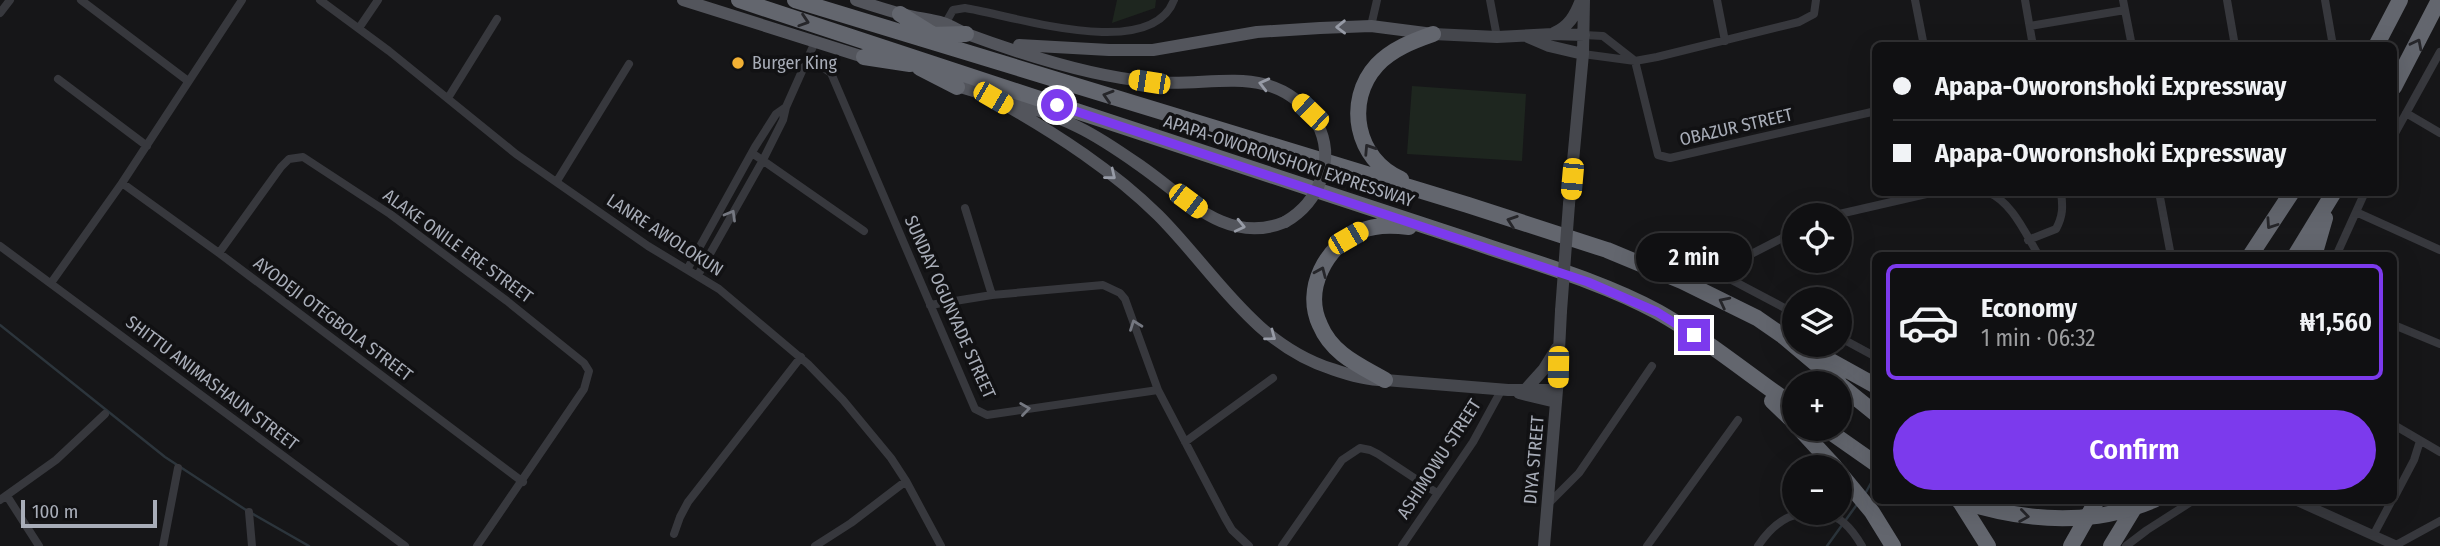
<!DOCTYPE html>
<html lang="en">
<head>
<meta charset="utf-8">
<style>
	body { margin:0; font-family:"Fira Sans Condensed",sans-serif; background:#19191b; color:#f1f3f6; height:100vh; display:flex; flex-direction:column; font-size:26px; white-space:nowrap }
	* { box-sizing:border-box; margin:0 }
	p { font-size:23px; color:#9c9d9f }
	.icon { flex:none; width:38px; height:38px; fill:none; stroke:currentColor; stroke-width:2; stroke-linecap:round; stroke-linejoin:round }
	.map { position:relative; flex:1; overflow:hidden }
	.sheet { position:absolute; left:1872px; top:252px; width:525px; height:252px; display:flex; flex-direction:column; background:#101012; border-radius:10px; box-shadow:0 7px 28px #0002,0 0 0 2px #303032 }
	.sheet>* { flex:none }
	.banner { position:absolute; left:1872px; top:42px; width:525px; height:154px; border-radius:10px; box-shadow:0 7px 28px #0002,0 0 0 2px #303032; display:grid; align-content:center; height:154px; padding:0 21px; background:#101012 }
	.fabs { position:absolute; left:1782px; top:203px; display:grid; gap:14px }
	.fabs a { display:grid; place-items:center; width:70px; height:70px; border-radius:50%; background:#101012; box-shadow:0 7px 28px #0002,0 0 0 2px #303032; font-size:35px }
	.scale { position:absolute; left:21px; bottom:18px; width:136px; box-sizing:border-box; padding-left:7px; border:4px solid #a8adb8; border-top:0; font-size:19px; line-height:24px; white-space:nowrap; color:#a8adb8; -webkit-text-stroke:5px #111113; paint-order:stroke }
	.end { position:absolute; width:32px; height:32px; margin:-16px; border:9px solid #7c3aed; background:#fff; box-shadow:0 0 0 4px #fff }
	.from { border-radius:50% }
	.bubble { position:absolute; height:49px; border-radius:24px; background:#101012; box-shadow:0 7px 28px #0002,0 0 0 2px #303032; font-size:23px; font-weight:600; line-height:49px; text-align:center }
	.car { position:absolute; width:21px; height:42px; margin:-21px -10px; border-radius:9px; box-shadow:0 0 5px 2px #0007; background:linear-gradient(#f5c518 24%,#345 0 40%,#f5c518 0 76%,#345 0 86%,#f5c518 0) }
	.banner b { display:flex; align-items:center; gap:24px; height:66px; font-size:26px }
	.banner b+b { border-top:2px solid #303032 }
	.banner i { width:18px; height:18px; background:#f1f3f6 }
	ul { padding:12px 0 0; list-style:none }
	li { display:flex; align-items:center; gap:21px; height:116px; margin:0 14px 10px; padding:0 7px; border:4px solid #303032; border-radius:10px }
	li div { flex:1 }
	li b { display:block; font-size:26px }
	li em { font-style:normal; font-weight:600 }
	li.on { border-color:#7c3aed }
	li>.icon { width:63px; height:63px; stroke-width:1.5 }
	.action { display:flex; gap:14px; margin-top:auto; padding:14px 21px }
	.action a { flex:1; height:80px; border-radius:42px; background:#7c3aed; color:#fff; font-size:28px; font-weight:600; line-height:80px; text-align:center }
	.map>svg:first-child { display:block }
	.green { fill:#1e261f }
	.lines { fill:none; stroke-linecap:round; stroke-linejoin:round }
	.stream { stroke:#2c353c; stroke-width:2.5 }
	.minor { stroke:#37383d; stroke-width:8 }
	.tertiary { stroke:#37383d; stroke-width:10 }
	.secondary { stroke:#45474d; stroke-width:12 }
	.primary { stroke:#53555c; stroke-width:12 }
	.motorway { stroke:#63666e; stroke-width:16 }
	.secondary-bridge { stroke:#45474d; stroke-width:12 }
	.primary-bridge { stroke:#53555c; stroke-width:12 }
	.motorway-bridge { stroke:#63666e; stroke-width:16 }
	.oneway { stroke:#26262a }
	.oneway2 { stroke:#979ba6 }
	.oneway3 { stroke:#757881 }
	.route { stroke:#7c3aed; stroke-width:9 }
	.poi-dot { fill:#f2b134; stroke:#111113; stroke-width:2.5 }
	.labels { text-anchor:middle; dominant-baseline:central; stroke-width:7; stroke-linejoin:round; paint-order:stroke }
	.poi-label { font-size:18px; fill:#a8adb8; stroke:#111113; text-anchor:start }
	.street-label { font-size:18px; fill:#a8adb8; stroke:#111113 }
</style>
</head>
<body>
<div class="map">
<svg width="2440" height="546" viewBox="0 0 2440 546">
	<rect width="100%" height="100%" fill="#161618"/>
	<path class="green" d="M1117 0H1156L1155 8 1112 23Z
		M1412 86 1526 94 1522 161 1407 154Z"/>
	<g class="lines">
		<path class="stream" d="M0 325 165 457 246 510 309 546
			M1866 492 1876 474
			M1827 546 1858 503"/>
		<path class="minor" d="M81 0 188 81
			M320 0 389 51 516 154 648 246 719 289 808 364 843 400 891 458 906 481 941 546
			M1490 0 1497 37
			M1717 0 1725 41
			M1915 0 1924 46
			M2025 0 2033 46
			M2123 0 2132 46
			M2227 0 2235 46
			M2325 0 2333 46
			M0 13 10 0
			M945 24 953 10 965 8C1011 15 1151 63 1174 0
			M1371 26 1377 0
			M2030 26 2125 10
			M359 28 378 0
			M1584 35 1603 36 1635 61 1658 155 1670 158 1876 111
			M1583 54 1635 61 1657 57 1799 22 1814 14 1816 0
			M806 62 819 65 831 73 975 409 987 415 1158 390
			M58 79 147 146
			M448 98 497 19
			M2406 113 2440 133
			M2394 135 2440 52
			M752 153 864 231
			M557 181 629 64
			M122 183 219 253 523 482
			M1987 192C2012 201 2026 235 2039 256
			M2159 192 2171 256
			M965 208 992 295
			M2356 212 2440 250
			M1835 215 1935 192
			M1794 232 1728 266 1725 271 1726 277 1794 313
			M2028 240 2056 229C2063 216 2063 207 2061 192
			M0 246 405 546
			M219 253 281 167 289 159 303 157 390 214 507 301 584 363 589 371 584 389 477 546
			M2336 256 2365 192
			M688 268 755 147 776 114 786 107
			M698 275 763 160 783 120 786 107 815 42
			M51 283 122 183 242 0
			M930 305 992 295 1103 285 1120 293 1125 299 1158 390 1225 518 1232 530 1249 546
			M2394 325 2440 344
			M1839 337 1876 357
			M2394 425 2440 452
			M1185 442 1273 378
			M7 496 39 546
			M2394 498 2414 460 2420 441
			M0 500 56 460 105 414
			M1548 504 1579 473 1652 366
			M249 512 252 546
			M1819 513C1840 514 1852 529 1862 546
			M674 534 680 517 688 502 801 357
			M2374 534 2392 500
			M2396 545 2440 521
			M163 546 178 468
			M815 546 851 523 906 481
			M1282 546 1342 460 1360 448 1370 450 1378 454 1437 493
			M1402 546 1473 442 1502 389
			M1647 546 1738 420
			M1758 546C1769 529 1783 515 1805 513
			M2126 546 2147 530 2194 500"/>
		<path class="tertiary" d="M2295 500 2397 546"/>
		<path class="secondary" d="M1554 33C1569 26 1575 16 1581 0
			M1433 34 1497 37 1553 34 1584 35
			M1528 37 1549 46 1583 54
			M1569 204 1583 54 1584 0
			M1385 380 1508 390H1557
			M1527 388 1544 369 1557 348
			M1519 393 1556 402
			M1544 546 1557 390 1561 311"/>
		<path class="primary" d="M683 0 870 59
			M856 0C871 5 886 10 902 14 915 18 930 19 943 23 952 26 959 31 967 34 1024 55 1092 77 1152 82 1214 88 1275 60 1317 123
			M1019 45 1109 50H1153L1257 32 1320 28 1371 26 1433 34
			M951 84C994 98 1038 107 1078 127 1101 138 1122 153 1142 167 1185 197 1227 246 1285 222
			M1002 103C1058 135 1112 170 1158 215 1214 271 1253 344 1332 369 1349 375 1366 380 1384 380"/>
		<path class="motorway" d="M739 0 1468 240C1531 262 1599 280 1658 312 1706 339 1749 375 1794 406
			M795 0 1468 205 1607 250 1682 281 1757 318 1783 336 1839 383
			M900 14 940 39
			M930 35 966 34
			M2376 46 2400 0
			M864 57 910 64
			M920 68 957 87
			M2394 87 2439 0
			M1401 179C1356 160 1344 101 1377 65 1392 49 1413 41 1433 34
			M2250 256 2292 192
			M2295 256 2334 192
			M2314 256 2325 218
			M1802 345 1876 386
			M1385 380C1359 365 1332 354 1320 325 1303 289 1326 246 1361 231 1376 224 1393 225 1409 227
			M1839 384 1876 414
			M1772 401 1794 422
			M1800 429 1835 467
			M1826 429 1876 464
			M1839 472 1872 512 1893 546
			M1959 500 1988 546
			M2071 546 2097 500
			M2111 546 2139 500"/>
		<path class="secondary-bridge" d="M1561 311 1569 204"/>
		<path class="primary-bridge" d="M1285 222C1320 202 1336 159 1317 123"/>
		<path class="motorway-bridge" d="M1958 500C2022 521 2091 527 2154 500"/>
	</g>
	<defs><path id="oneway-chevron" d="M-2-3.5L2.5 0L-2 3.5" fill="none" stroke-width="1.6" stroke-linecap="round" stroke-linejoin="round" transform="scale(1.75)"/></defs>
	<g class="oneway">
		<use href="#oneway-chevron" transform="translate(804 21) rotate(18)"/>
		<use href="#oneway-chevron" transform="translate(2417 44) rotate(-63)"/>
		<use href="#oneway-chevron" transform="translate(1108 96) rotate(-163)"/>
		<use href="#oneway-chevron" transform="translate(1369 149) rotate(-123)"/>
		<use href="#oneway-chevron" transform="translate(1512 221) rotate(-161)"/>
		<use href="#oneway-chevron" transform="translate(2271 224) rotate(124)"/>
		<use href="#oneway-chevron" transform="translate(1321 272) rotate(-67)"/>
		<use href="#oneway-chevron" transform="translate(1724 302) rotate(-153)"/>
		<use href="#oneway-chevron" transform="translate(2024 516) rotate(8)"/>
	</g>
	<g class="oneway2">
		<use href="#oneway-chevron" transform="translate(1341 27) rotate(179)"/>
		<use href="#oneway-chevron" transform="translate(1264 84) rotate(-166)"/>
		<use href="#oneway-chevron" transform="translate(1111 175) rotate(39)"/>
		<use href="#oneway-chevron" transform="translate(1240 226) rotate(13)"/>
		<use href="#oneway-chevron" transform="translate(1271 336) rotate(37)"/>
	</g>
	<g class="oneway3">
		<use href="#oneway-chevron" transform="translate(731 215) rotate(-60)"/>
		<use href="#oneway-chevron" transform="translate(1135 325) rotate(-110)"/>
		<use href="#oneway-chevron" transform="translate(1025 409) rotate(-8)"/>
	</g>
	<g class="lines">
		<path class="route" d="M1057 105 1588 282 1657 312 1694 335"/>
	</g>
	<circle class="poi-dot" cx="738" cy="63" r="7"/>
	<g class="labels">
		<g class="poi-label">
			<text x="752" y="63">Burger King</text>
		</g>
		<g class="street-label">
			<text transform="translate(1736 127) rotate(-13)">OBAZUR STREET</text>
			<text transform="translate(1289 161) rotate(18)">APAPA-OWORONSHOKI EXPRESSWAY</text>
			<text transform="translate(665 235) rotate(33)">LANRE AWOLOKUN</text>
			<text transform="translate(458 246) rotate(36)">ALAKE ONILE ERE STREET</text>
			<text transform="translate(950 307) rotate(66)">SUNDAY OGUNYADE STREET</text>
			<text transform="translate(333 319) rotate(37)">AYODEJI OTEGBOLA STREET</text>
			<text transform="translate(212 383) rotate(37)">SHITTU ANIMASHAUN STREET</text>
			<text transform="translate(1439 459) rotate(-57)">ASHIMOWU STREET</text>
			<text transform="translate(1534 460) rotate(-85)">DIYA STREET</text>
		</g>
	</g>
</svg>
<div class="fabs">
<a><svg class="icon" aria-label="locate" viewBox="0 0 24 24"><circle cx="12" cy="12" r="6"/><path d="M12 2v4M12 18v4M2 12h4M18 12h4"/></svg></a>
<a><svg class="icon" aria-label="layers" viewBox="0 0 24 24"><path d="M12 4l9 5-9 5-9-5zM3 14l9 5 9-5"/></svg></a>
<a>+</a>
<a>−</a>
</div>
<div class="scale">100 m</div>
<i class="end from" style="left:1057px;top:105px"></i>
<i class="end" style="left:1694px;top:335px"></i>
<div class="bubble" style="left:1636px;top:233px;width:116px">2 min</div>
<i class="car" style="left:1149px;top:82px;rotate:279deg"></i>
<i class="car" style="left:993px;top:98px;rotate:120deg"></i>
<i class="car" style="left:1310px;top:112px;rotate:314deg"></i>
<i class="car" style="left:1572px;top:179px;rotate:185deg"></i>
<i class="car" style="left:1188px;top:201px;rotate:127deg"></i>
<i class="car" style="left:1348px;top:238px;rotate:60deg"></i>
<i class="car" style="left:1558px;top:367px;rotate:181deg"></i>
<div class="banner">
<b><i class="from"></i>Apapa-Oworonshoki Expressway</b>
<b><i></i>Apapa-Oworonshoki Expressway</b>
</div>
<section class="sheet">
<ul>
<li class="on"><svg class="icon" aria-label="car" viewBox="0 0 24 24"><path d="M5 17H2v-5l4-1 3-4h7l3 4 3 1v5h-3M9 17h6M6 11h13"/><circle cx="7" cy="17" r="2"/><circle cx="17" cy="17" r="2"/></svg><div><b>Economy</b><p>1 min · 06:32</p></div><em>₦1,560</em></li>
</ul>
<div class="action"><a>Confirm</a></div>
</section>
</div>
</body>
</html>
